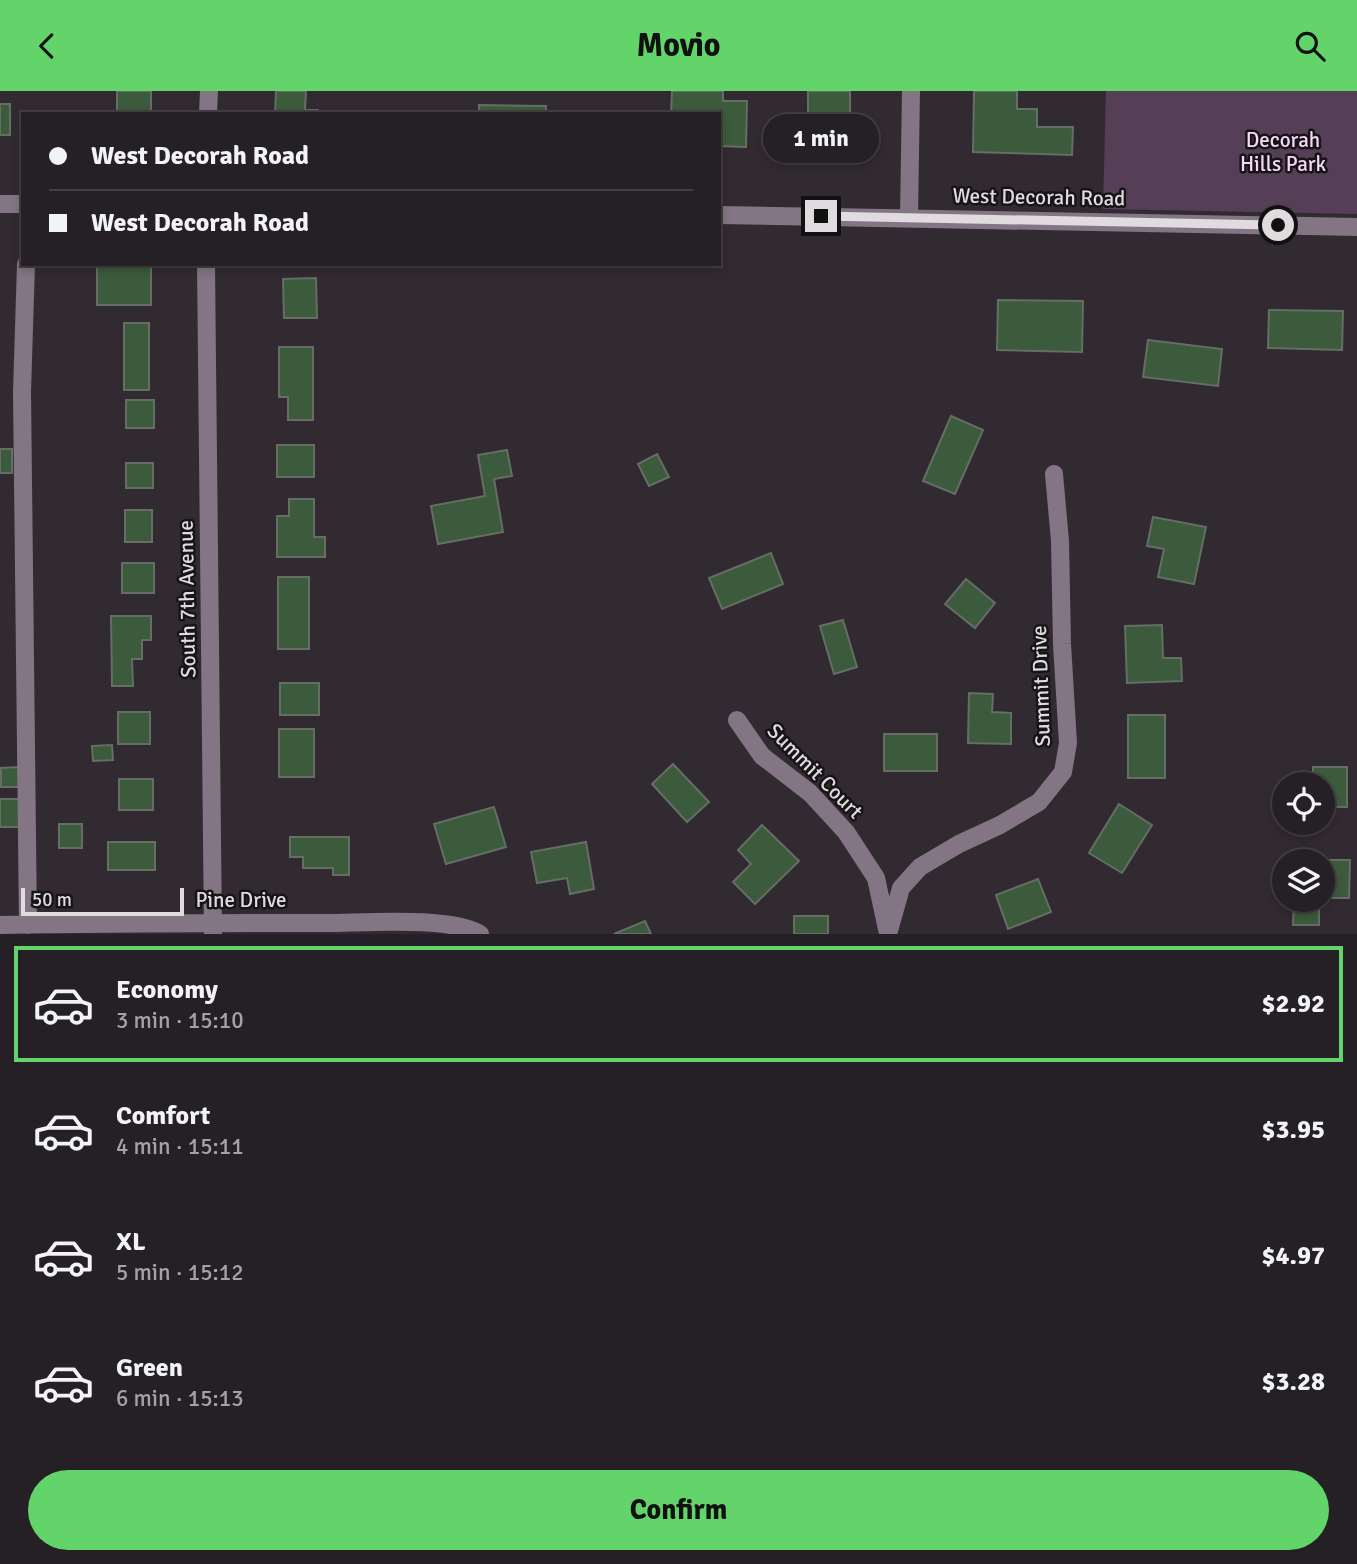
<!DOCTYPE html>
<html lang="en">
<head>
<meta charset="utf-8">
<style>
	body { margin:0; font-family:Signika,sans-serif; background:#2d282d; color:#f1f3f6; height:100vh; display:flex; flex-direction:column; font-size:26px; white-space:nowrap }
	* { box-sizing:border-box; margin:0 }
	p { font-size:23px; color:#a3a3a7 }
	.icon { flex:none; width:38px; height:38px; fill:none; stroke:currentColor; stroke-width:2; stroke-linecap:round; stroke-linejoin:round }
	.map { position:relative; height:843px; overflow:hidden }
	.sheet { display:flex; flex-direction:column; background:#252025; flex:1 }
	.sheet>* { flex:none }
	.hud { position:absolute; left:21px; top:21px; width:700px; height:154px; border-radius:0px; box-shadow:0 4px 10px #0003,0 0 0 2px #423e42; display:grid; align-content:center; height:154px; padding:0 28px; background:#252025 }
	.tools { position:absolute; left:1272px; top:681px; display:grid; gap:14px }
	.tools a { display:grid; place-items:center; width:63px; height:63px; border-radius:50%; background:#252025; box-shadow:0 4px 10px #0003,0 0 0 2px #423e42; font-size:35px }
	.scale { position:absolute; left:21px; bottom:18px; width:163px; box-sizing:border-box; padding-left:7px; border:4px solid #dfdbdf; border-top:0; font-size:19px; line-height:24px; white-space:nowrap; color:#dfdbdf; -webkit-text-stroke:5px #171417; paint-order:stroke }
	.end { position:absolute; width:32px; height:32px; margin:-16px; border:9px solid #dfdbdf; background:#111; box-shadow:0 0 0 4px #111 }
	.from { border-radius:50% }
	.bubble { position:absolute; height:49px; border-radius:24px; background:#252025; box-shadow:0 4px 10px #0003,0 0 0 2px #423e42; font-size:23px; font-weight:800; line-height:49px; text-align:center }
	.hud b { display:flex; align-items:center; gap:24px; height:66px; font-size:26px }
	.hud b+b { border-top:2px solid #423e42 }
	.hud i { width:18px; height:18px; background:#f1f3f6 }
	ul { padding:12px 0 0; list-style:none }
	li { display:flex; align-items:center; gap:21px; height:116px; margin:0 14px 10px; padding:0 14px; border:4px solid transparent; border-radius:0px }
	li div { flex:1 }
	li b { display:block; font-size:26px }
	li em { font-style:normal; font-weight:800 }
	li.current { border-color:#62d469 }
	li>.icon { width:63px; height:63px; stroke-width:1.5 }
	.primary-button { display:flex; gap:14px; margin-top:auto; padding:14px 28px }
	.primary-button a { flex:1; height:80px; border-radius:42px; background:#62d469; color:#111; font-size:28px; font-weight:800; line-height:80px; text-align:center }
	header { display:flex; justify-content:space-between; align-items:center; height:91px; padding:0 28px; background:#62d469; color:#111; font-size:32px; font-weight:800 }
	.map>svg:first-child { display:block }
	.green { fill:#553f57 }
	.building { fill:#3b5b3c; stroke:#656d65; stroke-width:2 }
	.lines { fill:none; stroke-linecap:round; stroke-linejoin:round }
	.minor { stroke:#837584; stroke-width:18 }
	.route { stroke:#dfdbdf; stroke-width:9 }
	.labels { text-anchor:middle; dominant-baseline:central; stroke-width:5; stroke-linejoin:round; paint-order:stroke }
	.park-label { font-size:21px; fill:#f6d7f9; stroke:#171417 }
	.street-label { font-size:21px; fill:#dfdbdf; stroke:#171417 }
</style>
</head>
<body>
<header><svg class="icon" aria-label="back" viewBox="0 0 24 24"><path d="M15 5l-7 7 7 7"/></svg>Movio<svg class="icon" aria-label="search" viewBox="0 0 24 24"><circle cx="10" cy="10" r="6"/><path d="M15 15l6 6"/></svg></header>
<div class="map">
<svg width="1357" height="843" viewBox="0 0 1357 843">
	<rect width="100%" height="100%" fill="#312b31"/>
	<path class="green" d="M1106 0H1357V123L1103 118Z"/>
	<path class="building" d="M117 0H151V23H117Z
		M276 0H306L305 19H318V23H275Z
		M672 0H723V10H747L746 56 719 55V23H671Z
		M808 0H850V65H808Z
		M974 0H1017V18H1037V36H1073L1072 64 973 61Z
		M0 13H10V44H0Z
		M479 14 546 15V23H479Z
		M381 21H444V23H381Z
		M97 175H151V214H97Z
		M316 187 317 227H284L283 188Z
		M998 209 1083 210 1082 261 997 259Z
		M1269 219 1343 220 1342 259 1268 257Z
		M124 232H149V299H124Z
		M1148 249 1222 258 1218 295 1143 286Z
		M279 256H313V329H288V306H279Z
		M126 309H154V337H126Z
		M951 325 983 339 955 403 923 390Z
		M277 354H314V386H277Z
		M0 358H12V382H0Z
		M507 359 512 385 494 388 503 441 438 453 431 415 485 405 478 364Z
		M657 363 669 386 649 395 638 373Z
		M126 372H153V397H126Z
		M289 408H314V446H325V466H277V425H289Z
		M125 419H152V451H125Z
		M1153 426 1206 436 1194 493 1158 486 1164 458 1147 455Z
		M771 462 783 493 722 518 709 487Z
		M122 472H154V502H122Z
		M278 486H309V558H278Z
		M966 488 995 512 975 537 945 513Z
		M111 525H151V549H142V568H132L133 595H112Z
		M843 529 857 576 834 583 820 535Z
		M1162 534 1163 567H1181L1182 590 1127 592 1125 535Z
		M280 592H319V624H280Z
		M969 602 993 603 992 621 1011 622V653L968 652Z
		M118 621H150V653H118Z
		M1128 624H1165V687H1128Z
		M279 638H314V686H279Z
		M884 643H937V680H884Z
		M112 654 113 669 93 670 92 655Z
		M673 673 709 711 687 731 652 693Z
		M18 676 19 696H1V677Z
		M1313 676H1347V716H1323V693H1313Z
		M119 688H153V719H119Z
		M0 708H19V736H0Z
		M1119 713 1152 734 1122 782 1089 762Z
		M494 716 506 756 446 773 434 733Z
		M59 733H82V757H59Z
		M762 734 799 770 755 813 733 791 751 773 738 759Z
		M290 746H349V784H333V777H303V766H290Z
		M108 751H155V779H108Z
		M586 751 594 798 570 803 567 787 537 792 531 761Z
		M1324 769H1350L1349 807H1323Z
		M1038 788 1051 821 1008 838 996 804Z
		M1294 808H1319V834H1293Z
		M794 825H828V843H794Z
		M645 830 651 843H614Z"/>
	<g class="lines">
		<path class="minor" d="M208 23 209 0
			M0 113H23
			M719 124 1357 136
			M909 126 911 0
			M26 173 22 301 28 834
			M206 173 213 843
			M737 629 762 665 810 702 846 741 876 787 887 838
			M0 834C109 832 217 832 326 832 364 832 449 825 480 843
			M888 843 901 797 920 776 959 753 1000 734 1039 711 1063 681 1068 652 1062 553 1060 450 1054 383"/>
	</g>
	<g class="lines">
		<path class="route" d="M821 125 1278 134"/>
	</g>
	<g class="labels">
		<g class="park-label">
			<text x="1283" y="49">Decorah<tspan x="1283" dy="24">Hills Park</tspan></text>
		</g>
		<g class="street-label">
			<text transform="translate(1039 106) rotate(1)">West Decorah Road</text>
			<text transform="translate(187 508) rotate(-91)">South 7th Avenue</text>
			<text transform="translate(1041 595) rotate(-92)">Summit Drive</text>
			<text transform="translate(815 680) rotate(45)">Summit Court</text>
			<text x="241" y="809">Pine Drive</text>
		</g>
	</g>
</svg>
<div class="tools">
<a><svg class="icon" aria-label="locate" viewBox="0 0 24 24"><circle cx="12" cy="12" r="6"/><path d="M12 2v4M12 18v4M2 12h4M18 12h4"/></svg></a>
<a><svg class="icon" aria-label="layers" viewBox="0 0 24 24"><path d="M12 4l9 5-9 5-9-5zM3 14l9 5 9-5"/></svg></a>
</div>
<div class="scale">50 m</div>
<i class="end from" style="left:1278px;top:134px"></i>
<i class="end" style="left:821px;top:125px"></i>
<div class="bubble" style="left:763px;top:23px;width:116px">1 min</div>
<div class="hud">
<b><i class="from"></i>West Decorah Road</b>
<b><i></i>West Decorah Road</b>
</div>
</div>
<section class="sheet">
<ul>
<li class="current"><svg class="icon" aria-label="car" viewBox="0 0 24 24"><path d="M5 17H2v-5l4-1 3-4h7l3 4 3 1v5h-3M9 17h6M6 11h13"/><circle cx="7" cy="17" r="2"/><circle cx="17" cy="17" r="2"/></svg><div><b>Economy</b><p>3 min · 15:10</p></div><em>$2.92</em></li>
<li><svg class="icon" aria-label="car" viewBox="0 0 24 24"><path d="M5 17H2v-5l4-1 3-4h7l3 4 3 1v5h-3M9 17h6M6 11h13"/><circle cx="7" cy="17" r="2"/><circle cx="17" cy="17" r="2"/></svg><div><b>Comfort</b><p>4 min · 15:11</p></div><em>$3.95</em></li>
<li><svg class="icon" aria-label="car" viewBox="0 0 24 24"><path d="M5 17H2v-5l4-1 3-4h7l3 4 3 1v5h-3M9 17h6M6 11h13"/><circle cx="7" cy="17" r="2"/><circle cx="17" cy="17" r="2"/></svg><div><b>XL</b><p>5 min · 15:12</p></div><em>$4.97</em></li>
<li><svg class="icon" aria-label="car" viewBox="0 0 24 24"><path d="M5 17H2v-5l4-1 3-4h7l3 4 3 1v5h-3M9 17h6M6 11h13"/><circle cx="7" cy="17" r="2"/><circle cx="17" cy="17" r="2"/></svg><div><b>Green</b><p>6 min · 15:13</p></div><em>$3.28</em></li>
</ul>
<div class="primary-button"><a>Confirm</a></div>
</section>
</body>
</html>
